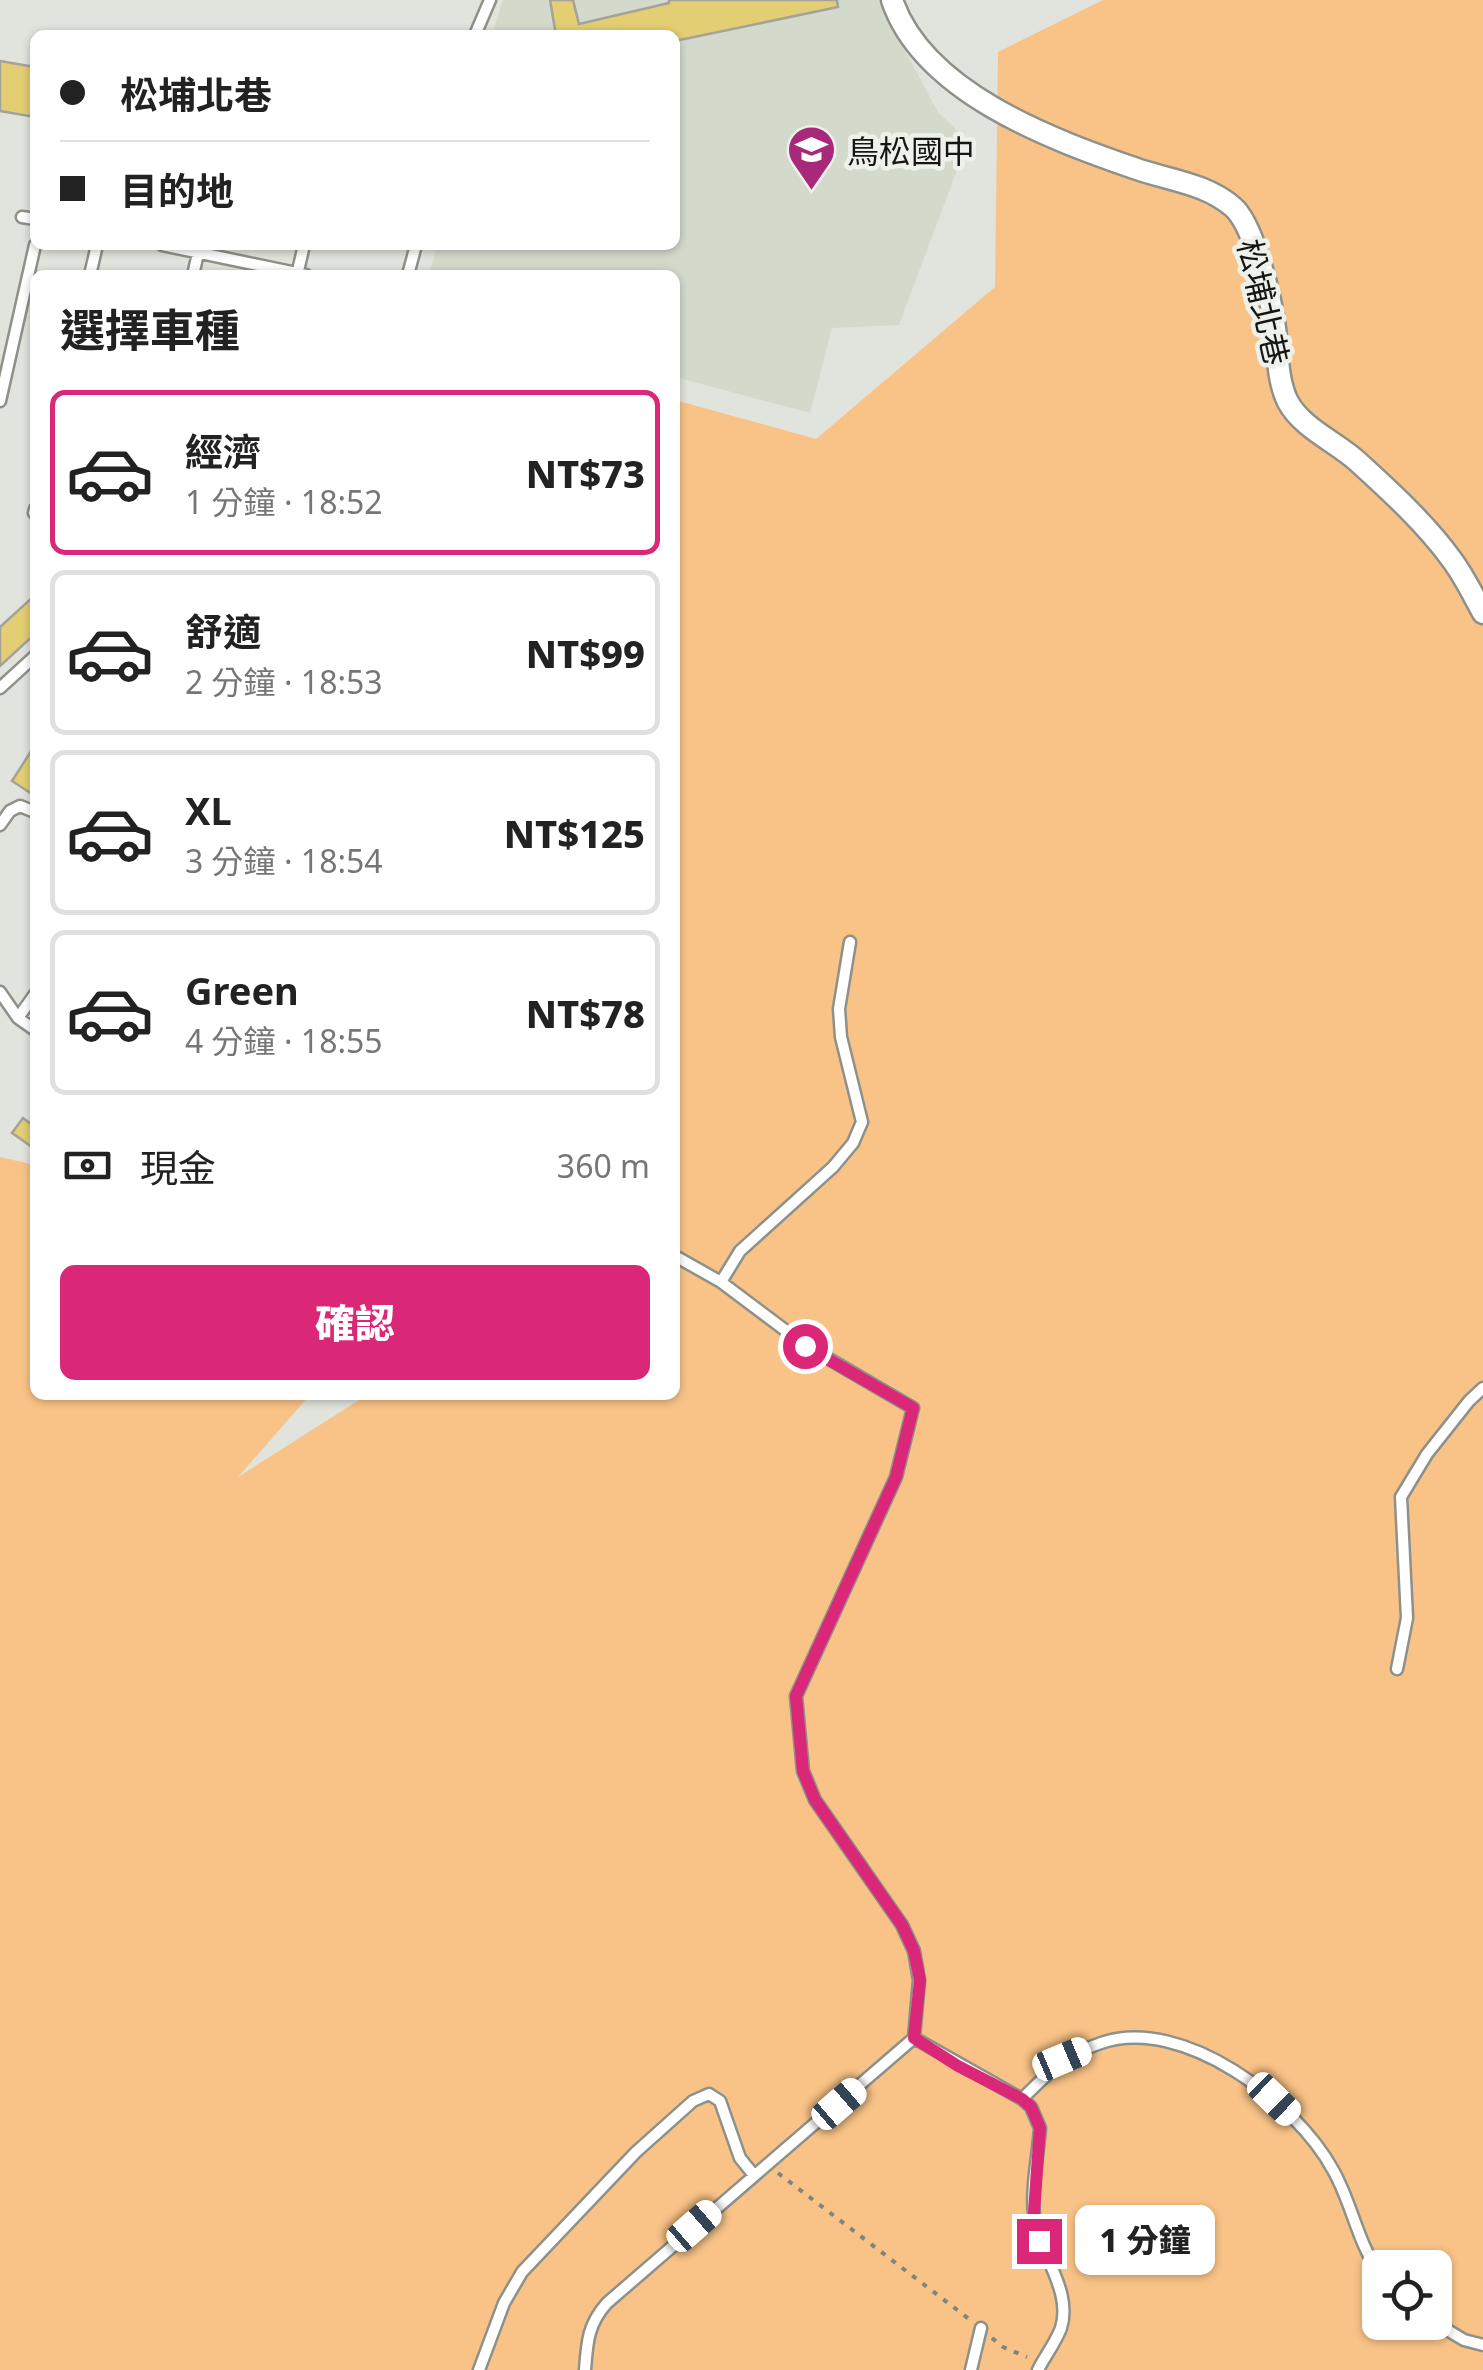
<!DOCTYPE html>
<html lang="zh-TW">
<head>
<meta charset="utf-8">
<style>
	body { margin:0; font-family:"Noto Sans","Noto Sans TC",sans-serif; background:#f2f2f2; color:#222; height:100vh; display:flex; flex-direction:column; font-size:38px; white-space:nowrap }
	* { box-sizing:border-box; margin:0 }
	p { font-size:32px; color:#767676 }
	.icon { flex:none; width:55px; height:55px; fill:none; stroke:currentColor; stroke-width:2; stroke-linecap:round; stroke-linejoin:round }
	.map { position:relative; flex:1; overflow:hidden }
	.details { position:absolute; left:30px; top:270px; width:650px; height:1130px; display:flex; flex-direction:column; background:#fff; border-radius:15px; box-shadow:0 2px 8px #0004 }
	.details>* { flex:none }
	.guide { position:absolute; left:30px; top:30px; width:650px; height:220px; border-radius:15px; box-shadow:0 2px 8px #0004; display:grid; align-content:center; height:220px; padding:0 30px; background:#fff }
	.buttons { position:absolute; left:1362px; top:2250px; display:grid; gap:20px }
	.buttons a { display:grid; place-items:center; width:90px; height:90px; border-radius:15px; background:#fff; box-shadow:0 2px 8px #0004; font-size:50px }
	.end { position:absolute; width:45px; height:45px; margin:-22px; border:12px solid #db2777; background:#fff; box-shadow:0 0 0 5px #fff }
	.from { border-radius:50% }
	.bubble { position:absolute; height:70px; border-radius:15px; background:#fff; box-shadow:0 2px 8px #0004; font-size:32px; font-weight:800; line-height:70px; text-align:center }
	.car { position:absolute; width:30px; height:60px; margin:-30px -15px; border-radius:12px; box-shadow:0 0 8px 2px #0007; background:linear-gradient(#fff 24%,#345 0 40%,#fff 0 76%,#345 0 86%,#fff 0) }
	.guide b { display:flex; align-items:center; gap:35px; height:95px; font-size:38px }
	.guide b+b { border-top:2px solid #e0e0e0 }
	.guide i { width:25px; height:25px; background:#222 }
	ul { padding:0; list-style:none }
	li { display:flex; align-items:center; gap:30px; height:165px; margin:0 20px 15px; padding:0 10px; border:5px solid #e0e0e0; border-radius:15px }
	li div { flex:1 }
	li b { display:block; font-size:38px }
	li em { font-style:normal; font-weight:800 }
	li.selected { border-color:#db2777 }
	li>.icon { width:90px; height:90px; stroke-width:1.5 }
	h2 { padding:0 30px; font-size:45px; line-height:120px }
	.pay { display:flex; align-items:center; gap:25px; height:110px; padding:0 30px; font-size:38px }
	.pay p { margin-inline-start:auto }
	.primary-button { display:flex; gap:20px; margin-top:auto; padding:20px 30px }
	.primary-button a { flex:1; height:115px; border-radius:15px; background:#db2777; color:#fff; font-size:40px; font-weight:800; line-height:115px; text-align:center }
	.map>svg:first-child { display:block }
	.built { fill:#d4dacb }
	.green { fill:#f9c387; fill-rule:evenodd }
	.building { fill:#e3ce73; stroke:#a4a29a; stroke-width:2.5 }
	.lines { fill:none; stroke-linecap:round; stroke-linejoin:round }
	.service-casing { stroke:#8e9189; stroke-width:15 }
	.minor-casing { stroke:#8e9189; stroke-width:25 }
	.path { stroke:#81837e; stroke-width:4; stroke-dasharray:5 8; stroke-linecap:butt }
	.service { stroke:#fff; stroke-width:10 }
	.minor { stroke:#fff; stroke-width:20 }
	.route { stroke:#db2777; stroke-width:12 }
	.labels { text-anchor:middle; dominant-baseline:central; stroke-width:9; stroke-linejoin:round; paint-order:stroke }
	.poi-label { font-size:32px; fill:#151614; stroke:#eef1e9; text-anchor:start }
	.street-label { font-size:32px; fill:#151614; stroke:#eef1e9 }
</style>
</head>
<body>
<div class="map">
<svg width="1483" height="2370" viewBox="0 0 1483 2370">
	<rect width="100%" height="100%" fill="#e1e4dc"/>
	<path class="built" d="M503 0H878L938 112 968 141 899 325 832 328 810 413 675 377V275H429L437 245H675V35H492Z"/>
	<path class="green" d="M1103 0H1483V2370H0V1157L35 1165V1395H310L238 1477 367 1395H675V400L816 439 995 287 998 52ZM1380 2268H1435V2322H1380Z"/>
	<path class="building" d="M550 0H573L579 24 669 3V0H837L838 7 675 41V35H556Z
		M0 61 35 67V117L0 111Z
		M35 595V634L0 666V627Z
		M35 745V796L12 781Z
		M23 1118 35 1127V1149L12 1133Z"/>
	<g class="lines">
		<defs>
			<path id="service" d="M475 35 490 0
				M22 217 35 219
				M162 245 306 275
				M90 275 97 245
				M193 275 200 245
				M297 275 304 245
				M408 275 416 245
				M0 401 35 245
				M34 513 35 509
				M0 688 35 656
				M0 825 10 811 20 806 35 812
				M0 992 18 1018 35 1030
				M18 1018 35 994
				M721 1282 740 1251 833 1167 853 1143 862 1122 841 1037 839 1009 850 942
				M1397 1669 1407 1618 1401 1497 1427 1454 1469 1401 1483 1388
				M914 2038 1022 2099 1031 2107 1040 2128C1038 2156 1031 2188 1034 2215 1038 2254 1073 2289 1061 2328 1056 2342 1045 2356 1038 2370
				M1022 2099C1048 2073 1065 2055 1101 2043 1183 2015 1296 2102 1333 2170 1352 2203 1357 2242 1380 2274
				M1434 2322 1464 2340 1483 2345
				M479 2370 504 2303 522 2272 636 2152 693 2101 709 2094 720 2101 740 2158 753 2174
				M585 2370C587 2342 588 2324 607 2303L914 2038 919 1980 914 1951 902 1925 815 1800 803 1771 796 1696 896 1477 913 1408 805 1345 721 1282 675 1256
				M971 2370 981 2328"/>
			<path id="minor" d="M892 0C923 92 1050 139 1134 168 1167 180 1206 183 1233 207 1254 225 1271 299 1275 328 1278 351 1277 381 1288 402 1302 428 1336 442 1357 461 1390 491 1426 524 1452 560 1464 576 1473 595 1483 613"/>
		</defs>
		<use href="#service" class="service-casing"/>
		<use href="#minor" class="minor-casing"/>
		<path class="path" d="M778 2173 969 2319
			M992 2338 1003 2347 1027 2357"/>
		<use href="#service" class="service"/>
		<use href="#minor" class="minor"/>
	</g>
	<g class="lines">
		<path class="route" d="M805 1346 913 1408 896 1477 796 1696 803 1771 815 1800 902 1925 914 1951 920 1980 914 2038 958 2066 1022 2099 1031 2107 1040 2128 1034 2212 1039 2241"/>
	</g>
	<defs>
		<symbol id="school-pin" viewBox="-11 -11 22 30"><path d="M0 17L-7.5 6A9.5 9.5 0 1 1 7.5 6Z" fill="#a82979" stroke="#eef1e9"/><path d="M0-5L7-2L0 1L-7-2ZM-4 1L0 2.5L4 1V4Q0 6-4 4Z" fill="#fff"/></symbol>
	</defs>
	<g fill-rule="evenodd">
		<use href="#school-pin" x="784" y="122" width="55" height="75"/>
	</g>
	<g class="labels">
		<g class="poi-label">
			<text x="847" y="150">鳥松國中</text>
		</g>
		<g class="street-label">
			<text transform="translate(1264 302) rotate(77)">松埔北巷</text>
		</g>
	</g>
</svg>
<div class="buttons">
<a><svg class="icon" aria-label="locate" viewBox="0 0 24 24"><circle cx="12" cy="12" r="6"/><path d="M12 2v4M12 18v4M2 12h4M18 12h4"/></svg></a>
</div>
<i class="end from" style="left:805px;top:1346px"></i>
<i class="end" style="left:1039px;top:2241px"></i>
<div class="bubble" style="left:1075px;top:2205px;width:140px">1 分鐘</div>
<i class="car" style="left:1062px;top:2059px;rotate:67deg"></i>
<i class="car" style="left:1274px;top:2099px;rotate:134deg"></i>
<i class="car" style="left:839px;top:2104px;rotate:49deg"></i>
<i class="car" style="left:694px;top:2226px;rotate:49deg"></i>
<div class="guide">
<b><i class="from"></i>松埔北巷</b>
<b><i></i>目的地</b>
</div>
<section class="details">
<h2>選擇車種</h2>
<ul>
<li class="selected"><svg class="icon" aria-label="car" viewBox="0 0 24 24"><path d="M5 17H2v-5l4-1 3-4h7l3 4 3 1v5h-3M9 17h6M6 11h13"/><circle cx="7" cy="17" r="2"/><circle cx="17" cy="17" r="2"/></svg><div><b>經濟</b><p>1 分鐘 · 18:52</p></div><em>NT$73</em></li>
<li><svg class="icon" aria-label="car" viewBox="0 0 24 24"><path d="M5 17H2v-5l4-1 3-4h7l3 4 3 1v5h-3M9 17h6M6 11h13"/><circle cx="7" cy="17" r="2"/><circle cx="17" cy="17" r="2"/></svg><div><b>舒適</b><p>2 分鐘 · 18:53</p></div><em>NT$99</em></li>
<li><svg class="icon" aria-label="car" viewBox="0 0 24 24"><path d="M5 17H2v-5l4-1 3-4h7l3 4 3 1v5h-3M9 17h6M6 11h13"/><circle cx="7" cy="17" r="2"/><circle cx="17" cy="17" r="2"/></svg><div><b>XL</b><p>3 分鐘 · 18:54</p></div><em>NT$125</em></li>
<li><svg class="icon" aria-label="car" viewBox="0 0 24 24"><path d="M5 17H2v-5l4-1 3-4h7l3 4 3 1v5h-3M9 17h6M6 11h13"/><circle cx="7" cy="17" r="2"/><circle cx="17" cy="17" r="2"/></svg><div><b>Green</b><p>4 分鐘 · 18:55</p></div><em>NT$78</em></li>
</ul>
<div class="pay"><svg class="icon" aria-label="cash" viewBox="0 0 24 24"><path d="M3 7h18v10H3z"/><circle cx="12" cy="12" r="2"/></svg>現金<p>360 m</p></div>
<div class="primary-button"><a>確認</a></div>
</section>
</div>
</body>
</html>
